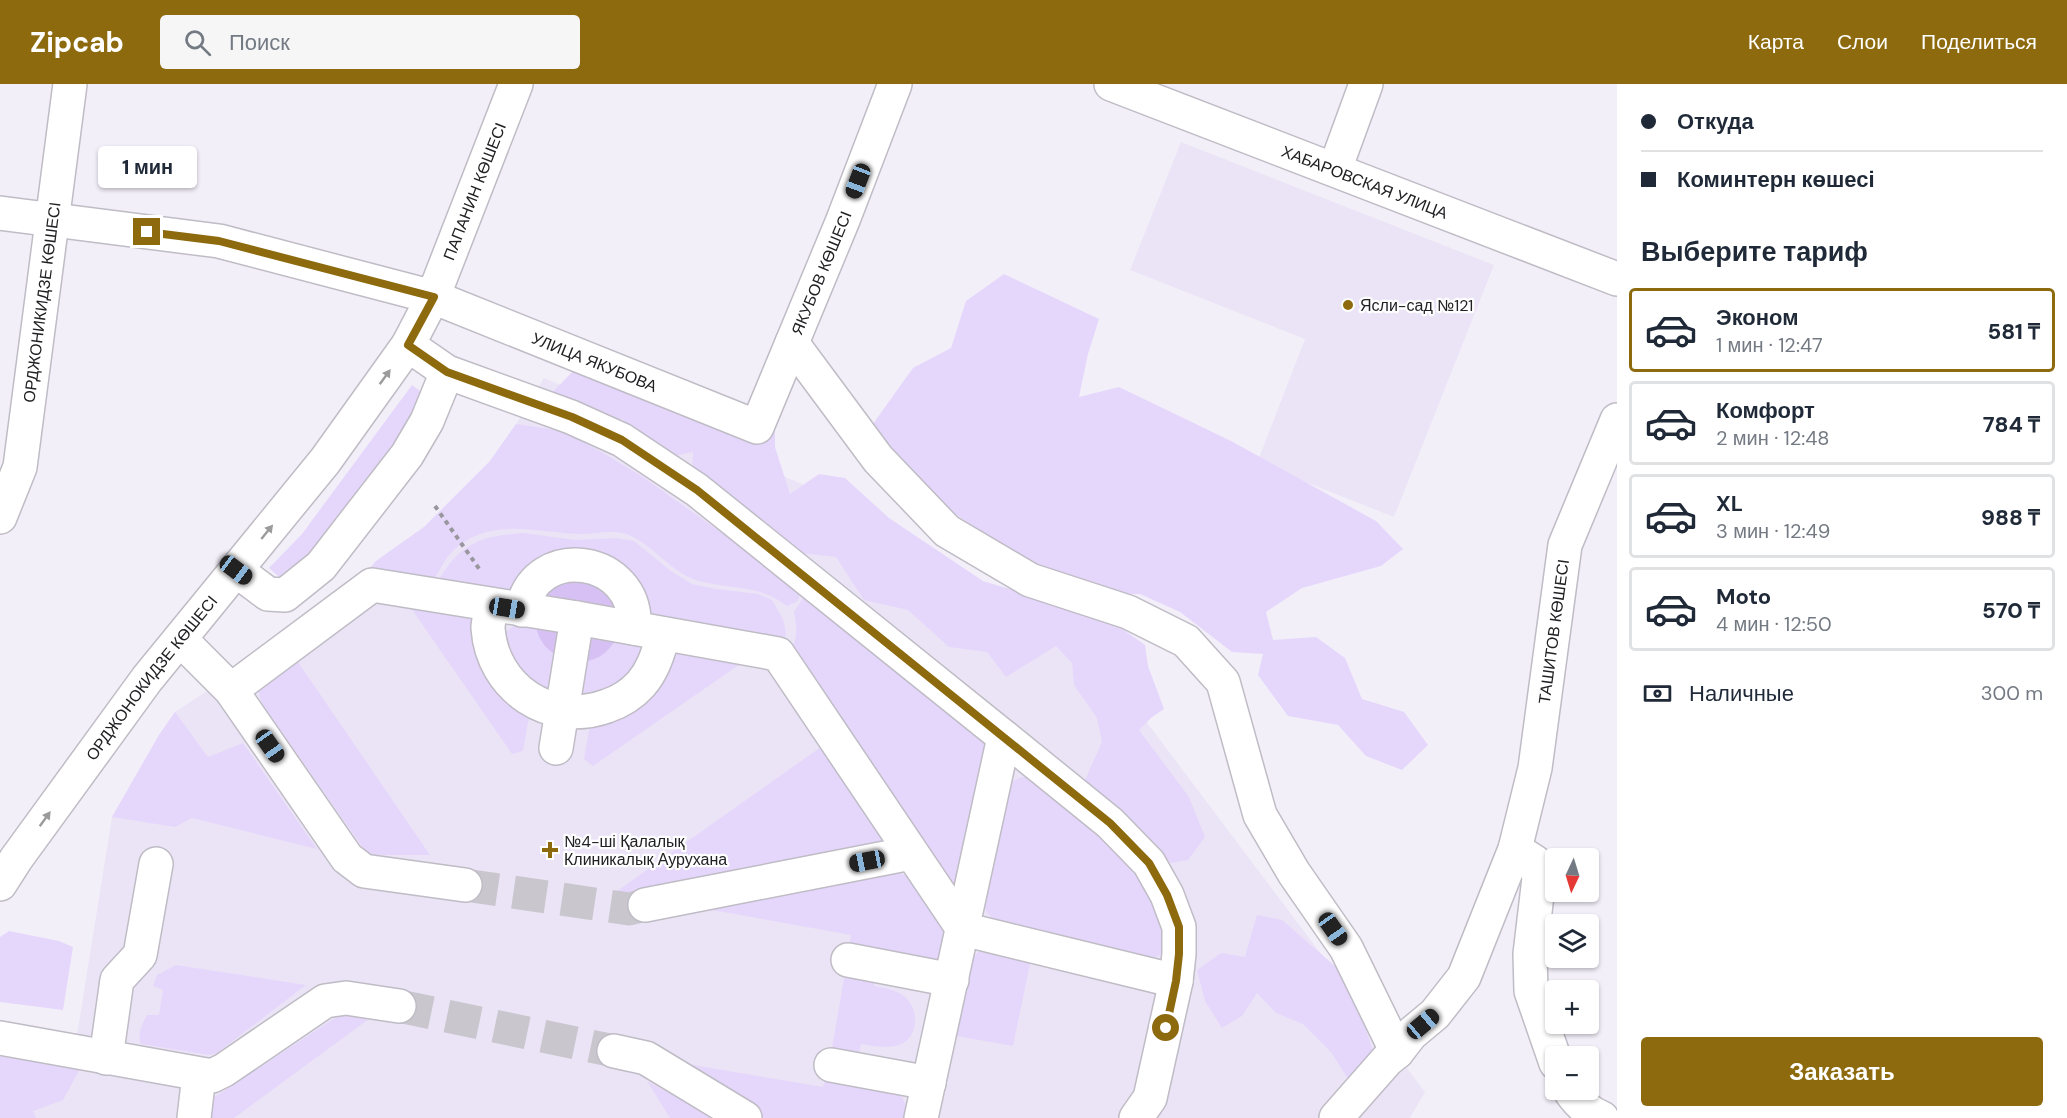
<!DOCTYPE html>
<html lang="ru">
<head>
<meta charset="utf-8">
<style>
	body { margin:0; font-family:"DM Sans",sans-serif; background:#f6f6f7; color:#1f2937; height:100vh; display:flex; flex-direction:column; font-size:22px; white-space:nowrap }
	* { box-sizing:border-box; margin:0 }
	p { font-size:20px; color:#747a83 }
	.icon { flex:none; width:33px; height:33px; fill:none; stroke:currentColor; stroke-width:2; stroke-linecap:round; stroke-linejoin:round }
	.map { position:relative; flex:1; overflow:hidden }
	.side { display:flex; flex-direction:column; background:#fff; width:450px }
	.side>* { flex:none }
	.guide { display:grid; align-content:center; height:132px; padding:0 24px; background:#fff }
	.needle { width:39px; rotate:184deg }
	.fabs { position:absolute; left:1545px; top:764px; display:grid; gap:12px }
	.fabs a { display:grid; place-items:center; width:54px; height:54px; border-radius:6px; background:#fff; box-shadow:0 2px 4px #0004; font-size:30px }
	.end { position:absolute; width:27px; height:27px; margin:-14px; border:8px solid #8d6a0d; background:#fff; box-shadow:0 0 0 3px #fff }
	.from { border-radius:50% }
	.bubble { position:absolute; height:42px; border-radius:6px; background:#fff; box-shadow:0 2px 4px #0004; font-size:20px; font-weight:800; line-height:42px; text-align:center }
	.car { position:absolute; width:18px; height:36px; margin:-18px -9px; border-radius:8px; box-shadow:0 0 4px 2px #0007; background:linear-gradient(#222 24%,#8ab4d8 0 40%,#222 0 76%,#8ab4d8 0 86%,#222 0) }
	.guide b { display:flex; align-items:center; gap:21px; height:57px; font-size:22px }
	.guide b+b { border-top:2px solid #e0e1e3 }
	.guide i { width:15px; height:15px; background:#1f2937 }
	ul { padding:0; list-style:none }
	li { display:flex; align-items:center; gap:18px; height:84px; margin:0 12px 9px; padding:0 12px; border:3px solid #e0e1e3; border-radius:6px }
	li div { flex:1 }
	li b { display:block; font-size:22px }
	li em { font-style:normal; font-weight:800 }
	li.current { border-color:#8d6a0d }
	li>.icon { width:54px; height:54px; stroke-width:1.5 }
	h2 { padding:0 24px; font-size:27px; line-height:72px }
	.pay { display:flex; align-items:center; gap:15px; height:66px; padding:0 24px; font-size:22px }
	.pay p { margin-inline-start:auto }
	.cta { display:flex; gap:12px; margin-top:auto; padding:12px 24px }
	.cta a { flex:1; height:69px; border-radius:6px; background:#8d6a0d; color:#fff; font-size:24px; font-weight:800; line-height:69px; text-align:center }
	header { display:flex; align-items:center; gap:36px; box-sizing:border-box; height:84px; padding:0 30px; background:#8d6a0d; color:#fff }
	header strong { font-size:28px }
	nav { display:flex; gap:33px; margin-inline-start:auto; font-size:21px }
	.search { width:420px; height:54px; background:#f6f6f7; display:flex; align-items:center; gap:15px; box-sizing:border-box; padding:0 21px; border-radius:6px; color:#747a83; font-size:22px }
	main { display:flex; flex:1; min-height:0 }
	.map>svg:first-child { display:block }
	.built { fill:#ebe4f6 }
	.green { fill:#e5d7fb }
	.water { fill:#d7c1f4 }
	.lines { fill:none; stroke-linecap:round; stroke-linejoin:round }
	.minor-tunnel { stroke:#c9c6ce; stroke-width:33; stroke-dasharray:33 16; stroke-linecap:butt }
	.minor-casing { stroke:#bfbcc5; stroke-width:36 }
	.major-casing { stroke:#bfbcc5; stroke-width:36 }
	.path { stroke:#99969d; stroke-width:4; stroke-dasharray:4.5 4.5; stroke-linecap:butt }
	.minor { stroke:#fff; stroke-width:33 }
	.major { stroke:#fff; stroke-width:33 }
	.oneway { fill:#9b9b9c }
	.route { stroke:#8d6a0d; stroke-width:8 }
	.poi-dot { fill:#8d6a0d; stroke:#fefefe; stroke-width:2 }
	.labels { text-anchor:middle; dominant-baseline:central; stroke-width:4.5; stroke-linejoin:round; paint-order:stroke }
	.street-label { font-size:16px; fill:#212023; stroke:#fefefe }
	.poi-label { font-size:16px; fill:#212023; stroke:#fefefe; text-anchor:start }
</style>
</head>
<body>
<header>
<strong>Zipcab</strong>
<div class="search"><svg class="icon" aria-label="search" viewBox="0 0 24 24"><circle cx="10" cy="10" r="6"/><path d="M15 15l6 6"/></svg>Поиск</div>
<nav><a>Карта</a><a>Слои</a><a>Поделиться</a></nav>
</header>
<main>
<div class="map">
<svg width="1617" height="1034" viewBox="0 0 1617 1034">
	<rect width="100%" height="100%" fill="#f3eff9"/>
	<path class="built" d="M1181 58 1494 181 1394 433 1257 379 1305 255 1130 186Z
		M544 294 800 399 1100 576 1425 1008 1410 1034H0V977L71 988 112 733 159 651 175 628 216 601 369 485 376 477 424 443 490 377 516 340Z"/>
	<path class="green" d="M1004 190 1099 235 1088 270 1079 313 1119 303 1231 357 1376 437 1403 465 1381 482 1302 504 1266 528 1273 556 1316 553 1345 574 1362 615 1404 628 1428 661 1402 686 1366 672 1338 641 1288 632 1258 591 1263 570 1232 568 1180 528 1140 510H1110L1027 480 944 422 870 344 913 284 951 264 966 217Z
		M574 286 725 341 775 345V363L790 410 819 390 845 394 889 434 983 497 1107 534 1145 561 1148 582 1164 625 1152 633 1139 646 1189 713 1205 753 1188 776 1171 779 1143 762 1100 720 1085 696 1102 658 1097 634 1074 601 1072 579 1056 562 1006 593 987 568 949 563 908 526 864 516 836 473 802 469 780 462 692 390 693 368 674 372 647 359 622 335H604L551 310Z
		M412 301 428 313 319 460 286 499 269 484 302 450Z
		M516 340 563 347 603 369 640 391 801 505 798 517 787 522C757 499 728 506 696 496 671 488 655 463 631 452 615 444 595 451 577 450 534 448 486 432 451 469 443 477 438 490 432 499L369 485 376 477 424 443 490 377Z
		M524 449 575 456 616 454 634 457 671 487 692 500 716 505 758 510 772 516 783 535 786 549 783 561 435 502C459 460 477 452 524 449Z
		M805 511 989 657 960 799 954 802 949 801 789 570C797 555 798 545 794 528Z
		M406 517 469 530 478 538 530 627 523 667 512 670Z
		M517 539 536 540 557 573 556 613 516 593 505 549Z
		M617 553C639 558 644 561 642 584L593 618 576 608 580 578C597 575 610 569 617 553Z
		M683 565 746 576 593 682 584 675 591 635 672 570Z
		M298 578 430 771H368L262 620 258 606 263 599Z
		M175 628 208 673 243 659 317 765 192 734 175 743 112 733 159 651Z
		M821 663 884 749 880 759 641 813 613 810Z
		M1022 693H1031L1107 752 1157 816 1166 862 1160 871 1149 876 999 839 987 829 983 819 1008 699Z
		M883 784C927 795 927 811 948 847L943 871 936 877 848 867 851 851 690 822Z
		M1257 831 1282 836 1350 895 1374 971 1364 991 1347 993 1331 968 1303 940 1276 929 1257 909 1242 932 1222 944 1205 917 1197 886 1221 869 1245 873Z
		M9 847 59 857 73 863 63 926 0 918V853Z
		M984 865 1031 875 1013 962 951 951 972 875 977 869Z
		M176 881 306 901 217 969 209 971 141 960C137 950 142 940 147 931H159L163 906 153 902 157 891Z
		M846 883 875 888 874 902C885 904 895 905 905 913 921 927 918 958 895 962 884 964 872 962 861 960L858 975 831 970Z
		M344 928 373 932 234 1034H210L209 1024 213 1014Z
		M0 970 81 983 63 1016 33 1027 36 1034H0Z
		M663 976 823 1003 825 996 891 1004C903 1011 908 1020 906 1034H759Z
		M647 997 714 1034H670Z"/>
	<path class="water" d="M577 493 613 509C615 520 620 534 620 546 619 553 613 560 609 565 578 598 517 561 542 518 544 514 547 506 551 502 556 497 569 495 577 493Z"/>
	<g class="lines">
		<path class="minor-tunnel" d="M465 801 629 825 645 821
			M399 922 614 967"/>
		<defs>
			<g id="minor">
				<path id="s1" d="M1111 0 1617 195"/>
				<path d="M1335 85 1366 0"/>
				<path id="s2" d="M0 129 219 157 433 213 757 343 843 136 895 0"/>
				<path d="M792 259 878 375 947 447 1030 496 1128 528 1186 557 1223 598 1260 731 1294 789 1346 864 1397 968"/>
				<path d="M408 261 447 288 571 333 622 356 697 406 1004 653 921 1034"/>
				<path id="s3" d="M0 433 20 383 70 0"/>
				<path d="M236 486 268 510 285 511 321 482 407 371 427 337 447 288"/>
				<path d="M492 521C491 528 488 537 488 544 492 604 550 643 607 622 619 618 632 610 641 600 654 585 658 568 664 550"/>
				<path d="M522 526C535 456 639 472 634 544"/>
				<path d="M180 555 231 606 347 774 364 787 465 801"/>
				<path d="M231 606 372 501 577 534 778 570 963 845 1176 897"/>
				<path d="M1004 653 1110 739 1149 779 1167 811 1179 843V870L1176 897 1150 1014 1136 1034"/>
				<path d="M556 664 577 534"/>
				<path d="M1515 765 1535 778 1539 794 1530 870 1531 907 1556 979"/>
				<path d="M645 821 911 769"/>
				<path d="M848 876 952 896"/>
				<path d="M0 954 212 992 224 986 325 917 346 914 399 922"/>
				<path d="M614 967 646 974 745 1034"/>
				<path d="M106 974 117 896 140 871 156 780"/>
				<path d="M831 981 929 999"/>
				<path d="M1569 1005C1576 1017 1589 1029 1602 1034"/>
				<path d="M194 1034 199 991"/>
				<path id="s4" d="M1336 1034 1387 976 1397 968 1411 950 1435 930 1464 893 1515 765 1535 684 1565 461 1617 336"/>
			</g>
			<g id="major">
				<path id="s5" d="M0 800 16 775 147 595 325 377 408 261 433 213 516 0"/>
			</g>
		</defs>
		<use href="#minor" class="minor-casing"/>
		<use href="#major" class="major-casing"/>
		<path class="path" d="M435 422 480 486"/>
		<use href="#minor" class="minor"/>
		<use href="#major" class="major"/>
	</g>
	<defs><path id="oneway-solid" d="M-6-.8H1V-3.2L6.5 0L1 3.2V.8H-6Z" transform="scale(1.5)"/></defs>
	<g class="oneway">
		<use href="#oneway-solid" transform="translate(385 293) rotate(-54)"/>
		<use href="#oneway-solid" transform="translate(267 448) rotate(-51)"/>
		<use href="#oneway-solid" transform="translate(45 735) rotate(-54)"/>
	</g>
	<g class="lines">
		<path class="route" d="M147 148 219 157 434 213 408 261 447 288 572 333 622 356 697 406 1110 739 1149 779 1167 811 1179 843V870L1176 897 1166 944"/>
	</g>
	<g class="poi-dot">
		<circle cx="1348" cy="221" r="6"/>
		<path d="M547 757h6v6h6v6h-6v6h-6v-6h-6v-6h6z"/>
	</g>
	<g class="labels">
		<g class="street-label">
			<text stroke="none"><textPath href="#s1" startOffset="272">ХАБАРОВСКАЯ УЛИЦА</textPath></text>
			<text stroke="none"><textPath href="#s5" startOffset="844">ПАПАНИН КӨШЕСІ</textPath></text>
			<text stroke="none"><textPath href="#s2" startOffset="958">ЯКУБОВ КӨШЕСІ</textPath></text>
			<text stroke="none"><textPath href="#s3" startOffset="220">ОРДЖОНИКИДЗЕ КӨШЕСІ</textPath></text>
			<text stroke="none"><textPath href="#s2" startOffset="616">УЛИЦА ЯКУБОВА</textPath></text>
			<text stroke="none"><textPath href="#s4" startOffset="550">ТАШИТОВ КӨШЕСІ</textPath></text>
			<text stroke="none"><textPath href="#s5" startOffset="256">ОРДЖОНОКИДЗЕ КӨШЕСІ</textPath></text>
		</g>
		<g class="poi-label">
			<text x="1360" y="221">Ясли-сад №121</text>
			<text x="564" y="757">№4-ші Қалалық<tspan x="564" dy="18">Клиникалық Аурухана</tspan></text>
		</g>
	</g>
</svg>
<div class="fabs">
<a><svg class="needle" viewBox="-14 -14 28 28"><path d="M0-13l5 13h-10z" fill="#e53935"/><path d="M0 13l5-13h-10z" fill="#747a83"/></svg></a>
<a><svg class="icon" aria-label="layers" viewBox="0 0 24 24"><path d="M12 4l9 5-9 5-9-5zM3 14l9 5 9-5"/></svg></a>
<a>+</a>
<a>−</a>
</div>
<i class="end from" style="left:1166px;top:944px"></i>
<i class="end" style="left:147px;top:148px"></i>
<div class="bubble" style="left:98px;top:62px;width:99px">1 мин</div>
<i class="car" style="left:858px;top:97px;rotate:201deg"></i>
<i class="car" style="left:236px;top:486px;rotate:127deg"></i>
<i class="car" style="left:507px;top:524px;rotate:99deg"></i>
<i class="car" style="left:270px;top:662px;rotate:145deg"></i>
<i class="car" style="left:867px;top:777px;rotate:259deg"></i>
<i class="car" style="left:1333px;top:845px;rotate:145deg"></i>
<i class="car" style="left:1423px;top:940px;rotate:50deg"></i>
</div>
<section class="side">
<div class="guide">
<b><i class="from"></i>Откуда</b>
<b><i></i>Коминтерн көшесі</b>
</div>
<h2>Выберите тариф</h2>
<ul>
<li class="current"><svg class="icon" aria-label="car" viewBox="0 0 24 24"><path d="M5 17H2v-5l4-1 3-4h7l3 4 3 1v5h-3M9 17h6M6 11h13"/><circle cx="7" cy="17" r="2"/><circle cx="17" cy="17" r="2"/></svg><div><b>Эконом</b><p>1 мин · 12:47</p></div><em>581 ₸</em></li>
<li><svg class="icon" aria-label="car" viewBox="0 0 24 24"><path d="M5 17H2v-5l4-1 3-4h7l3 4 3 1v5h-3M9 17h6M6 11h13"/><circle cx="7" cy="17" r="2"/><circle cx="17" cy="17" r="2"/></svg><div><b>Комфорт</b><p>2 мин · 12:48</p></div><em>784 ₸</em></li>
<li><svg class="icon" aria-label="car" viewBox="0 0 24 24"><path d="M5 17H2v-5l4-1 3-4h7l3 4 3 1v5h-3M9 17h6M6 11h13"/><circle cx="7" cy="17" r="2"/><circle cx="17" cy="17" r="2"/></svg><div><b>XL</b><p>3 мин · 12:49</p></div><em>988 ₸</em></li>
<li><svg class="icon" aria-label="car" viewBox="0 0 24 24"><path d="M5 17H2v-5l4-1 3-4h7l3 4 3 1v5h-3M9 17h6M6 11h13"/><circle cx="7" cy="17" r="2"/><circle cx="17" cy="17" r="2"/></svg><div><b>Moto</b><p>4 мин · 12:50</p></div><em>570 ₸</em></li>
</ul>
<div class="pay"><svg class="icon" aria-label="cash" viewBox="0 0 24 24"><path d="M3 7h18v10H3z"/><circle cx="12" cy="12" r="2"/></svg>Наличные<p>300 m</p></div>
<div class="cta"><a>Заказать</a></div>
</section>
</main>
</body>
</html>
